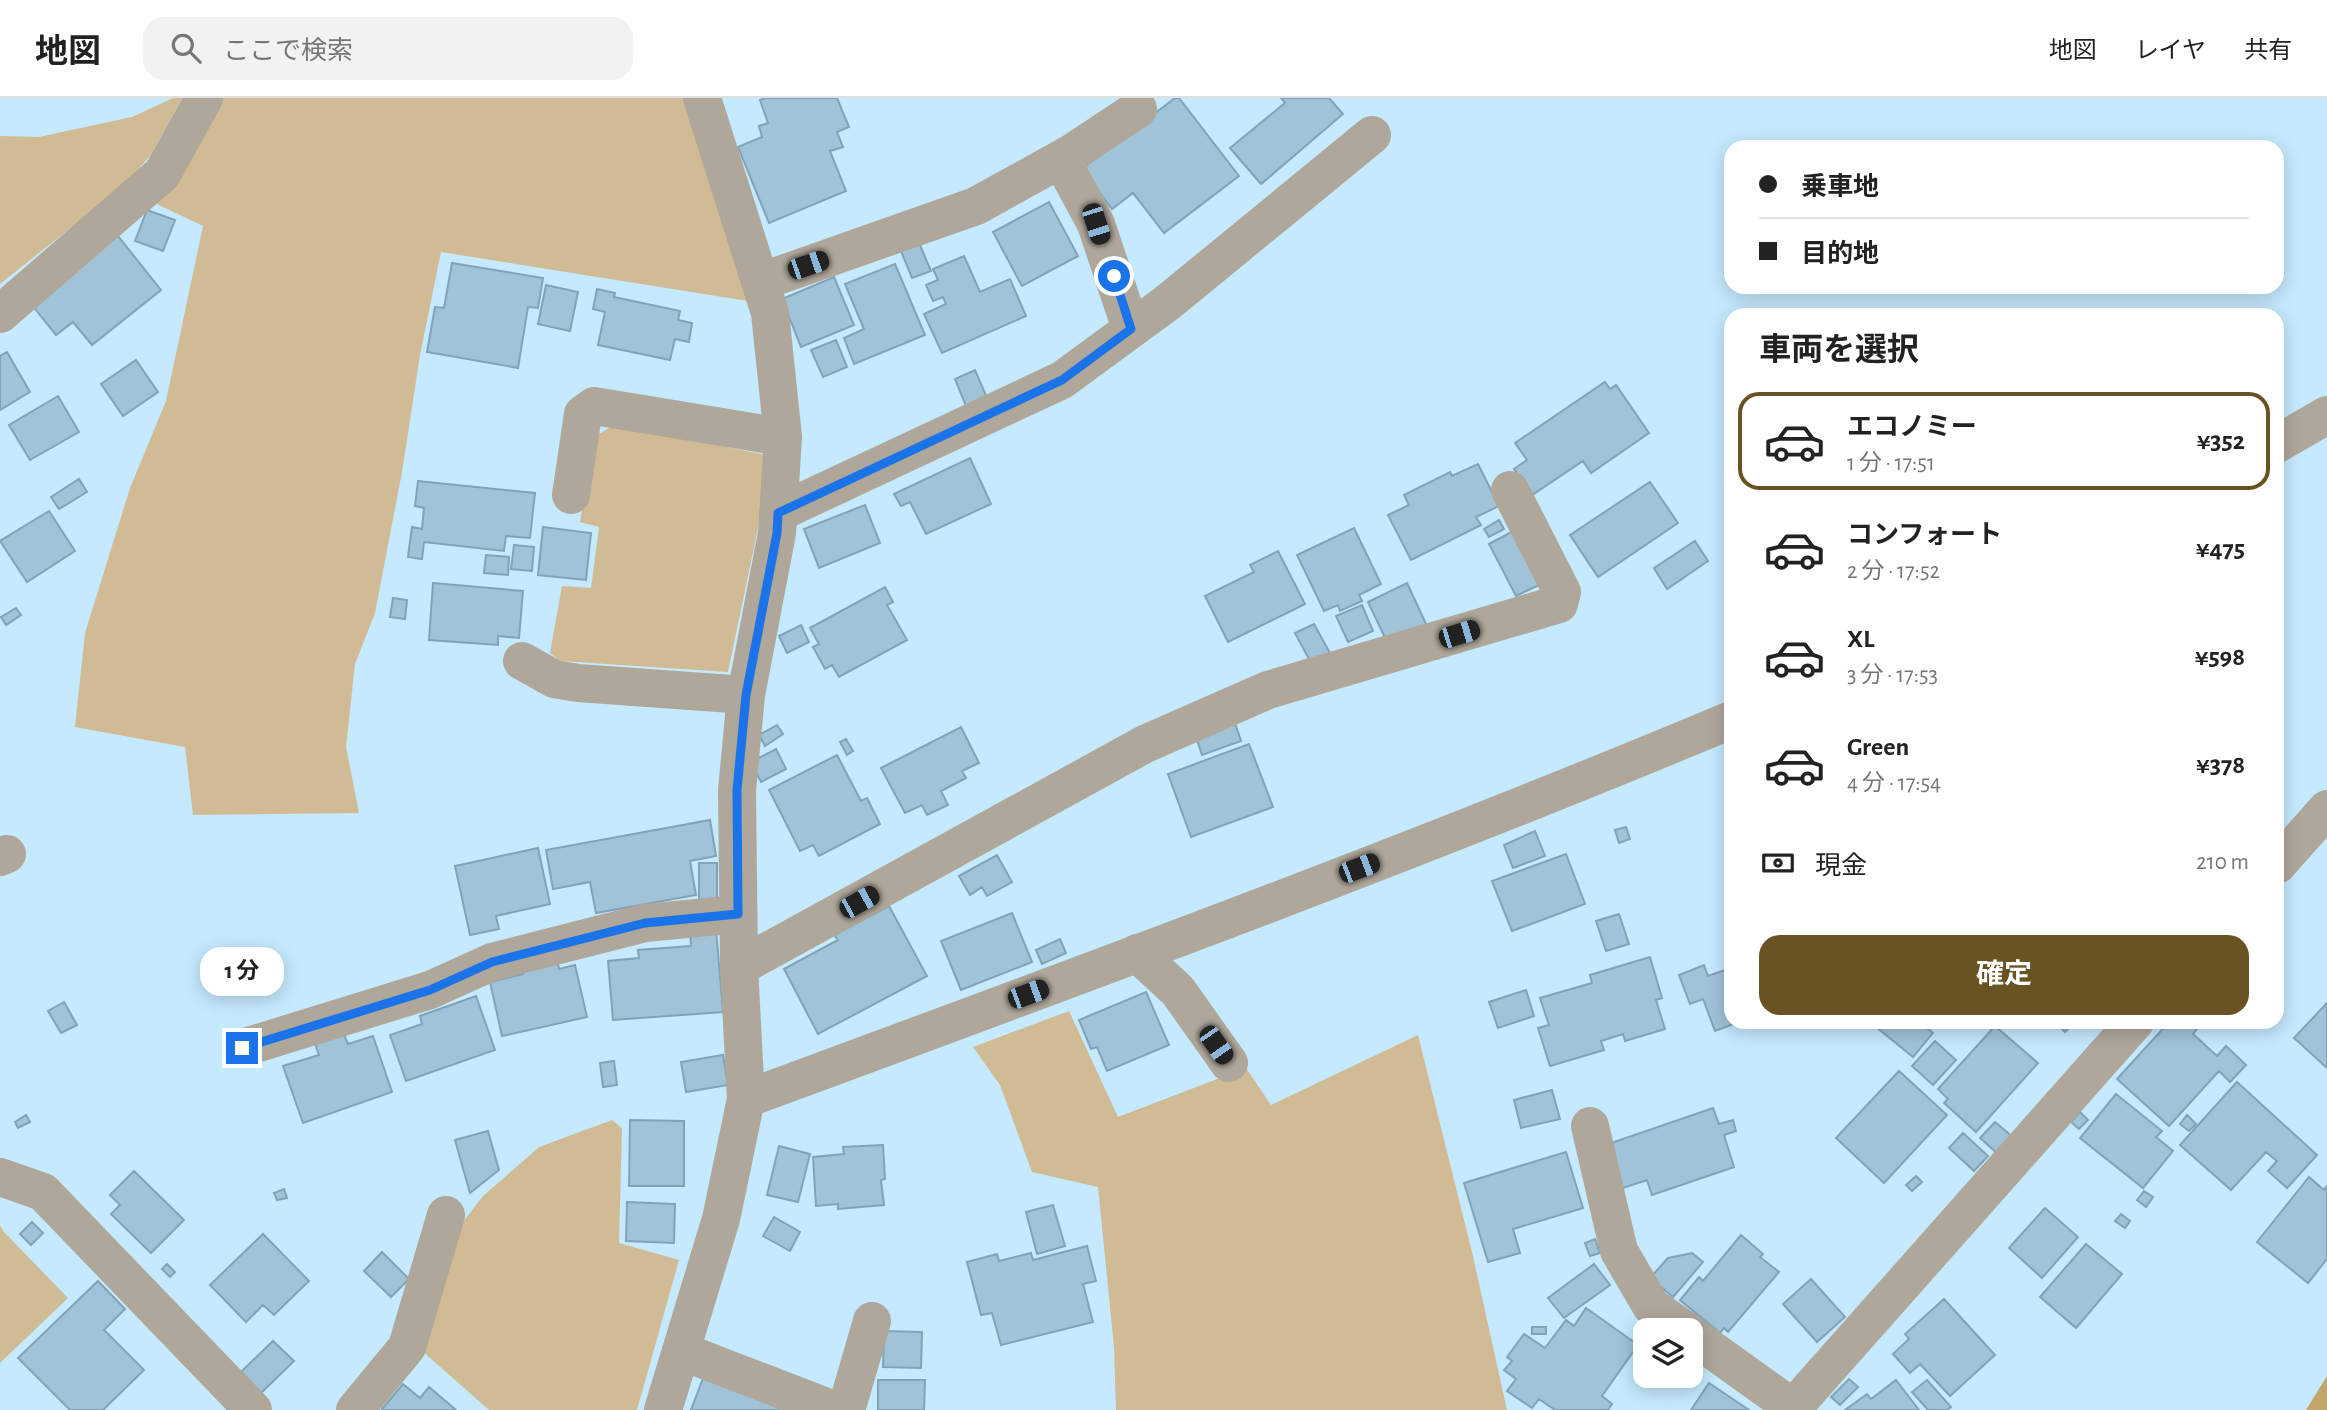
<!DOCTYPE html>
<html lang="ja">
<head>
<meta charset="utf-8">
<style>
	body { margin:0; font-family:"Alegreya Sans","Noto Sans JP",sans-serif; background:#f2f2f2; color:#222; height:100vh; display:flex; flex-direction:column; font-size:26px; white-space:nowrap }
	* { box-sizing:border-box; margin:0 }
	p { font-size:23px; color:#767676 }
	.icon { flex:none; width:38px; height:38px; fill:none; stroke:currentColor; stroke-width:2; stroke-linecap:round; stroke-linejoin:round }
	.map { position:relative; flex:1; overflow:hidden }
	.drawer { position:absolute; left:1724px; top:210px; width:560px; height:721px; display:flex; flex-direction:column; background:#fff; border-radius:21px; box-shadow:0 4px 18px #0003 }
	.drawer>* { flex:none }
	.guide { position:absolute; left:1724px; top:42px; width:560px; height:154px; border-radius:21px; box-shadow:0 4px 18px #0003; display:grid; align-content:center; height:154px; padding:0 35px; background:#fff }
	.fabs { position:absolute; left:1633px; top:1220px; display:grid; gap:14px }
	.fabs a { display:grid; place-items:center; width:70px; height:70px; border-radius:14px; background:#fff; box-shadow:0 4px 18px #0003; font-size:35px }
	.end { position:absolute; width:32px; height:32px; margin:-16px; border:9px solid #1a73e8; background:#fff; box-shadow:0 0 0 4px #fff }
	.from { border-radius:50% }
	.bubble { position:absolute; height:49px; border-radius:21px; background:#fff; box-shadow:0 4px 18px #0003; font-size:23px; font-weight:700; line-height:49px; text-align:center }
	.car { position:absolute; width:21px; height:42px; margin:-21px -10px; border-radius:9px; box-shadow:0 0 5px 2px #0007; background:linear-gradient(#222 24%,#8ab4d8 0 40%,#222 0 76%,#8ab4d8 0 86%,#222 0) }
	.guide b { display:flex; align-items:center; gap:24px; height:66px; font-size:26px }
	.guide b+b { border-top:2px solid #e0e0e0 }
	.guide i { width:18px; height:18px; background:#222 }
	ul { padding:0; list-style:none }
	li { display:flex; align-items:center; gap:21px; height:98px; margin:0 14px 10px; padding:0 21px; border:4px solid transparent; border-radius:21px }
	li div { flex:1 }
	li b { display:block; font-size:26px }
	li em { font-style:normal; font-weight:700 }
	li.active { border-color:#6a5323 }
	li>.icon { width:63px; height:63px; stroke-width:1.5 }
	h2 { padding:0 35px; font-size:32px; line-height:84px }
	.pay { display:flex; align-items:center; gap:18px; height:77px; padding:0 35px; font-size:26px }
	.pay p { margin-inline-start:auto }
	.cta { display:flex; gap:14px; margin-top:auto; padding:14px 35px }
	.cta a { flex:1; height:80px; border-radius:21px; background:#6a5323; color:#fff; font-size:28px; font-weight:700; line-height:80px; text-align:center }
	header { display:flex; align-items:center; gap:42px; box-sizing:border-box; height:98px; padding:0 35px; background:#fff; border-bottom:2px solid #e0e0e0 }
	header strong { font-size:33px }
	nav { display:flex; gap:38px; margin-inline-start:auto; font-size:24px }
	.search { width:490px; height:63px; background:#f2f2f2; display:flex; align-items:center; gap:18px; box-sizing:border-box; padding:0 24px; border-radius:21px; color:#767676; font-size:26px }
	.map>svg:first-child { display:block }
	.green { fill:#d0bb95 }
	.forest { fill:#c5a669 }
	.building { fill:#a0c3d8; stroke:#81a3b7; stroke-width:2 }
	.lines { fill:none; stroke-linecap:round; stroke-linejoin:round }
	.minor { stroke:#afa79a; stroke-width:38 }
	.tertiary { stroke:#afa79a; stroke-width:38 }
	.route { stroke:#1a73e8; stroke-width:9 }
</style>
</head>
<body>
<header>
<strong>地図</strong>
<div class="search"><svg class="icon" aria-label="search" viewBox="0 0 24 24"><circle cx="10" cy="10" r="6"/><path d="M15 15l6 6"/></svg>ここで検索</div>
<nav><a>地図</a><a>レイヤ</a><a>共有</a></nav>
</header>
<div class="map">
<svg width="2327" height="1312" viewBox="0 0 2327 1312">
	<rect width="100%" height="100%" fill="#c5e9fe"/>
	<path class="green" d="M173 0H182L150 58 123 88 0 186V38L39 39 132 19Z
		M217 0H685L754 204 441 154 420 257 402 374 375 515 355 566 346 649 359 715 193 717 185 649 75 629 85 535 130 390 166 303 203 128 157 106Z
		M614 327 766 357 763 406 728 574 560 563 550 555 562 488 591 490 599 429 580 424 594 339Z
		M1069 913 1118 1019 1246 970 1271 1007 1418 937 1472 1154 1507 1312H1116L1114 1249 1098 1089 1032 1074 1000 987 973 949Z
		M612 1022 622 1030 619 1145 679 1162 637 1312H489L421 1252 456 1133 483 1098 539 1049Z
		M0 1127 4 1134 68 1200 0 1265Z"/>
	<path class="forest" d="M2327 1278V1312H2306Z"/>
	<path class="building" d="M766 0H837L849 29 837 34 843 49 830 53 846 93 769 125 738 49 762 39 759 28 768 25 760 2Z
		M1175 0H1179L1239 78 1164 135 1133 95 1112 111 1082 71Z
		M1281 0H1329L1343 16 1261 86 1230 50 1285 5Z
		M1049 104 1078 158 1022 188 993 134Z
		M147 112 175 122 163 153 135 143Z
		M118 138 161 192 92 247 73 224 56 237 32 207Z
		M919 145 931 173 912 180 901 153Z
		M964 158 980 194 1010 181 1026 218 942 255 924 216 946 206 943 199 933 203 926 187 938 182 933 171Z
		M452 165 543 180 538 210 528 209 518 270 427 254 435 209 444 210Z
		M895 166 925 237 854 266 844 240 864 231 845 186Z
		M834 179 854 227 801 249 782 201Z
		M546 187 578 194 570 233 538 226Z
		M597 191 615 195 614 199 680 213 678 222 692 225 689 244 675 241 670 262 598 247 605 214 593 211Z
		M836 242 847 269 823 279 811 252Z
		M7 254 30 294 0 312V258Z
		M136 262 158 294 123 318 101 286Z
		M975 272 987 300 966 308 955 281Z
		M1605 284 1610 291 1616 287 1649 335 1591 375 1583 363 1532 397 1514 371 1527 362 1515 345Z
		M58 298 79 334 30 362 9 327Z
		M970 360 991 406 926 436 910 404 901 408 894 396Z
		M1478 366 1499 408 1476 419 1481 427 1411 462 1388 417 1409 407 1404 397 1450 374 1452 378Z
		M79 381 87 394 59 411 51 399Z
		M418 383 535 395 530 440 506 438 504 453 424 444 422 461 408 459 412 429 422 431 424 410 415 408Z
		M1650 384 1678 425 1598 479 1570 437Z
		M865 407 880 445 819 470 804 431Z
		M49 413 75 453 27 484 0 443Z
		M1499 422 1504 431 1489 439 1484 431Z
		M543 429 591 435 586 482 538 477Z
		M1354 430 1381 486 1359 497 1362 503 1340 513 1338 507 1324 513 1297 457Z
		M1513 433 1541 486 1516 498 1489 446Z
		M1695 443 1708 463 1667 491 1654 470Z
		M514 447 534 449 532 473 511 471Z
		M1278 453 1305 506 1228 544 1205 498 1254 474 1250 467Z
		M486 457 509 459 508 477 484 475Z
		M433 485 523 493 519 540 498 538V547L429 542Z
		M1407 485 1427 528 1388 546 1368 504Z
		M885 489 893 504 887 507 907 542 839 579 832 567 825 571 813 549 819 546 810 530Z
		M393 500 407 502 405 521 390 519Z
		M1362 507 1373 533 1348 544 1336 518Z
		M16 510 21 517 6 527 1 519Z
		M1314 526 1330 555 1311 565 1295 535Z
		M801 527 809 544 787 555 779 538Z
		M1234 622 1241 643 1202 657 1195 636Z
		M777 627 783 636 765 648 759 637Z
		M961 629 979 665 962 673 966 680 941 693 948 707 927 717 922 707 905 715 881 670Z
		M846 641 853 653 847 657 840 644Z
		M1249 646 1273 709 1191 739 1168 676Z
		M776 651 786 671 761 684 751 664Z
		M837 657 861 703 867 700 880 726 819 758 813 747 800 753 769 692Z
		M710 722 716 758 690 763 696 797 596 815 590 784 553 791 546 752Z
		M1626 729 1630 741 1619 745 1615 732Z
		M1535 733 1545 758 1513 770 1504 747Z
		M538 750 550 806 496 818 499 831 470 837 455 768Z
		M1566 756 1585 806 1512 833 1492 783Z
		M997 757 1012 784 987 798 982 789 970 797 959 778Z
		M699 765H717V802H699Z
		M889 808 927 878 818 936 784 871 838 842 834 837Z
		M1012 815 1032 864 961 892 941 843Z
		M1619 816 1629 846 1606 853 1596 823Z
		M716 831 723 914 613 922 608 863 639 860 638 852 691 848 690 833Z
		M1060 841 1066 855 1042 866 1036 852Z
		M1650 859 1662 900 1656 902 1665 931 1625 943 1623 936 1601 943 1604 952 1550 968 1538 930 1549 927 1540 900 1592 885 1590 877Z
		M557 862 559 871 575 867 587 919 502 938 490 884 523 876 521 871Z
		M1704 867 1708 878 1731 870V924H1739L1715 933 1703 901 1690 906 1679 877Z
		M1526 892 1534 918 1498 930 1489 904Z
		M1146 894 1169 947 1107 973 1097 949 1091 951 1079 922Z
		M476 898 495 952 406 983 390 937 422 926 420 918Z
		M64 904 77 927 61 935 48 913Z
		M2327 905V970L2294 940Z
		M1870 924H1926L1923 927 1933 935 1913 959Z
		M2055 924H2075L2065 934Z
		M2169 924H2190L2197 931 2193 936 2217 958 2226 948 2246 967 2230 984 2219 973 2169 1028 2117 981Z
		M1995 928 2038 965 1976 1034 1944 1005 1948 1001 1938 991Z
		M343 934 348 946 373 938 392 994 303 1025 283 968 319 957 314 943Z
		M1935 943 1956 962 1933 987 1912 968Z
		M723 957 728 987 686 994 681 964Z
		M614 963 617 987 603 989 600 965Z
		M1899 973 1947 1017 1884 1085 1836 1040Z
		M2237 984 2317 1057 2287 1090 2268 1073 2277 1063 2266 1054 2231 1092 2180 1047Z
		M1552 992 1560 1021 1521 1030 1514 1002Z
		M2116 996 2162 1033 2156 1039 2173 1053 2143 1090 2080 1040Z
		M1713 1010 1719 1026 1733 1022 1736 1033 1724 1037 1734 1069 1652 1097 1647 1082 1623 1090 1608 1046Z
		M2080 1014 2088 1022 2079 1031 2071 1024Z
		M26 1017 30 1024 18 1030 15 1024Z
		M2187 1017 2196 1026 2189 1033 2180 1026Z
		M630 1022 684 1023V1088H629Z
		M1995 1024 2013 1039 1998 1056 1980 1040Z
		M488 1033 499 1072 470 1095 455 1042Z
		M1963 1035 1988 1058 1974 1073 1949 1050Z
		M883 1047 885 1081 881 1082 884 1107 838 1111V1106L816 1108 813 1059 844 1056 843 1049Z
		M779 1048 810 1056 798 1104 767 1097Z
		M1566 1054 1583 1110 1513 1131 1520 1155 1488 1164 1464 1085Z
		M134 1073 184 1122 151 1155 111 1116 120 1107 110 1097Z
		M1916 1078 1922 1084 1912 1093 1906 1087Z
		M2309 1079 2324 1092 2327 1088V1161L2308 1185 2257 1144Z
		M284 1091 287 1100 277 1102 274 1095Z
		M2144 1093 2153 1099 2146 1109 2137 1102Z
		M627 1104 675 1106 674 1145 626 1143Z
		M1053 1107 1065 1148 1037 1156 1026 1114Z
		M2045 1110 2078 1139 2042 1180 2009 1150Z
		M2121 1116 2130 1123 2125 1130 2115 1123Z
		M774 1119 800 1134 790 1153 763 1138Z
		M32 1124 43 1135 31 1147 20 1136Z
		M263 1136 309 1183 274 1217 263 1207 246 1224 210 1187Z
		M1741 1137 1763 1156 1760 1159 1779 1174 1728 1234 1724 1230 1720 1235 1680 1202 1699 1179 1703 1183Z
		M1595 1141 1600 1155 1590 1158 1585 1145Z
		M2086 1146 2122 1176 2076 1230 2040 1199Z
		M1087 1148 1096 1183 1083 1186 1093 1224 1001 1247 992 1215 981 1217 967 1164 997 1156 999 1163 1031 1155 1033 1162Z
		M382 1154 409 1181 391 1199 364 1173Z
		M1692 1155 1703 1164 1673 1199 1650 1180 1668 1160Z
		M167 1166 175 1174 170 1179 162 1171Z
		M1594 1166 1610 1187 1564 1220 1548 1200Z
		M1811 1181 1845 1219 1817 1244 1783 1206Z
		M98 1183 125 1211 104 1232 144 1272 103 1312H70L18 1260Z
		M1944 1201 1995 1257 1950 1298 1920 1266 1910 1275 1893 1256 1909 1241 1905 1236Z
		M1586 1210 1638 1247 1602 1298 1612 1306 1608 1312H1555L1539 1301 1532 1310 1507 1293 1516 1281 1504 1272 1512 1263 1507 1259 1524 1236 1545 1250 1566 1222 1574 1228Z
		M1532 1229H1546V1236H1532Z
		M884 1233 922 1234 921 1270 883 1269Z
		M273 1243 294 1263 261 1295 241 1274Z
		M705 1275 786 1312H691Z
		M1849 1281 1858 1289 1840 1307 1831 1299Z
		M878 1282H925L924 1312H878Z
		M1896 1282 1919 1312H1845L1867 1296 1871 1301Z
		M1927 1282 1951 1309 1947 1312H1928L1912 1294Z
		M1709 1285 1749 1312H1691Z
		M403 1286 420 1300 429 1289 456 1312H383L382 1311Z"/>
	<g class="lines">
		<path class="minor" d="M702 0 770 215 783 339 777 435 746 597 737 692 739 869 746 1001
			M1061 61 1096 126 1131 231
			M760 184 976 108 1070 56 1138 11
			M0 216 162 76 204 0
			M571 397 583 316 594 308 783 339
			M778 415 1062 282 1167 205 1372 37
			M522 563 554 581 578 585 746 597
			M0 759 7 756
			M2277 767 2327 711
			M1137 855 1178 893 1229 965
			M739 869 1145 646 1268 592 1559 506 1562 494 1510 392
			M242 950 430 892 492 864 645 825 738 816
			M1590 1028 1619 1153 1651 1208 1685 1232
			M0 1079 43 1094 253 1312
			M1690 1236 1796 1312
			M681 1253 834 1312 847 1309 872 1223
			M355 1312 407 1249 446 1117
			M1791 1312 2135 924"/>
		<path class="tertiary" d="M2277 346 2327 317
			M663 1312 721 1121 746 1001C1076 879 1406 758 1731 622"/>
	</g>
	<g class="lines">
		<path class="route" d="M242 950 430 892 492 864 645 825 738 816 737 692 746 597 777 435 778 415 1062 282 1131 231 1114 178"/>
	</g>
</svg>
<div class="fabs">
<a><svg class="icon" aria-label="layers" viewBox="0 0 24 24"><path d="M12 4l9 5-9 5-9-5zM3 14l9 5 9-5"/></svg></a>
</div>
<i class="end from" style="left:1114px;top:178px"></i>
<i class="end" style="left:242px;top:950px"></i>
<div class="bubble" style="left:200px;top:849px;width:84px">1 分</div>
<i class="car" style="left:1096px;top:126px;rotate:162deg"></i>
<i class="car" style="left:808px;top:167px;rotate:71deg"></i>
<i class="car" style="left:1459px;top:536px;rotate:73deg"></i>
<i class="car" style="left:1359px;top:770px;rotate:69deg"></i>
<i class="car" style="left:859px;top:804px;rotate:61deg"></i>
<i class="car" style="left:1028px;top:896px;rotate:70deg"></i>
<i class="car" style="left:1216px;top:947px;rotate:145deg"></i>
<div class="guide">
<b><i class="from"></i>乗車地</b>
<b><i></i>目的地</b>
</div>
<section class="drawer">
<h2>車両を選択</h2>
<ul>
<li class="active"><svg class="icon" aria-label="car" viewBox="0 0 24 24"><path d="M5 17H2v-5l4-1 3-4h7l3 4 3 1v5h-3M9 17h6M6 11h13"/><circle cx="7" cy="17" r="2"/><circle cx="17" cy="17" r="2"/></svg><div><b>エコノミー</b><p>1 分 · 17:51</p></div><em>¥352</em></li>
<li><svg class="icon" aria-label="car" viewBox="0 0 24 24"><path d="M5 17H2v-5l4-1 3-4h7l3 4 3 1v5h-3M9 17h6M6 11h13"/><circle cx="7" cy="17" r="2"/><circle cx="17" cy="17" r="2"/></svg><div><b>コンフォート</b><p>2 分 · 17:52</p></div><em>¥475</em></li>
<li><svg class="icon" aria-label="car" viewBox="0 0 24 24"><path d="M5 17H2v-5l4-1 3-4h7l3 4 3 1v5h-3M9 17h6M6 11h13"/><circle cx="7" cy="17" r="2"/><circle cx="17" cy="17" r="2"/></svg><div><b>XL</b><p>3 分 · 17:53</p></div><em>¥598</em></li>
<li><svg class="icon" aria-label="car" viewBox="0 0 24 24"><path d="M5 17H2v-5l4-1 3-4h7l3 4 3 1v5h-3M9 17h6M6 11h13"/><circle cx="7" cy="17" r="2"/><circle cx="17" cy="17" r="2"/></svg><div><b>Green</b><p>4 分 · 17:54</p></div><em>¥378</em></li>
</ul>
<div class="pay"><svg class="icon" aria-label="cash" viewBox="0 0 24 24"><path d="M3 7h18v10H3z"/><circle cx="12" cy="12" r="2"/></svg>現金<p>210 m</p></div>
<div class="cta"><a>確定</a></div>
</section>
</div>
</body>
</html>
